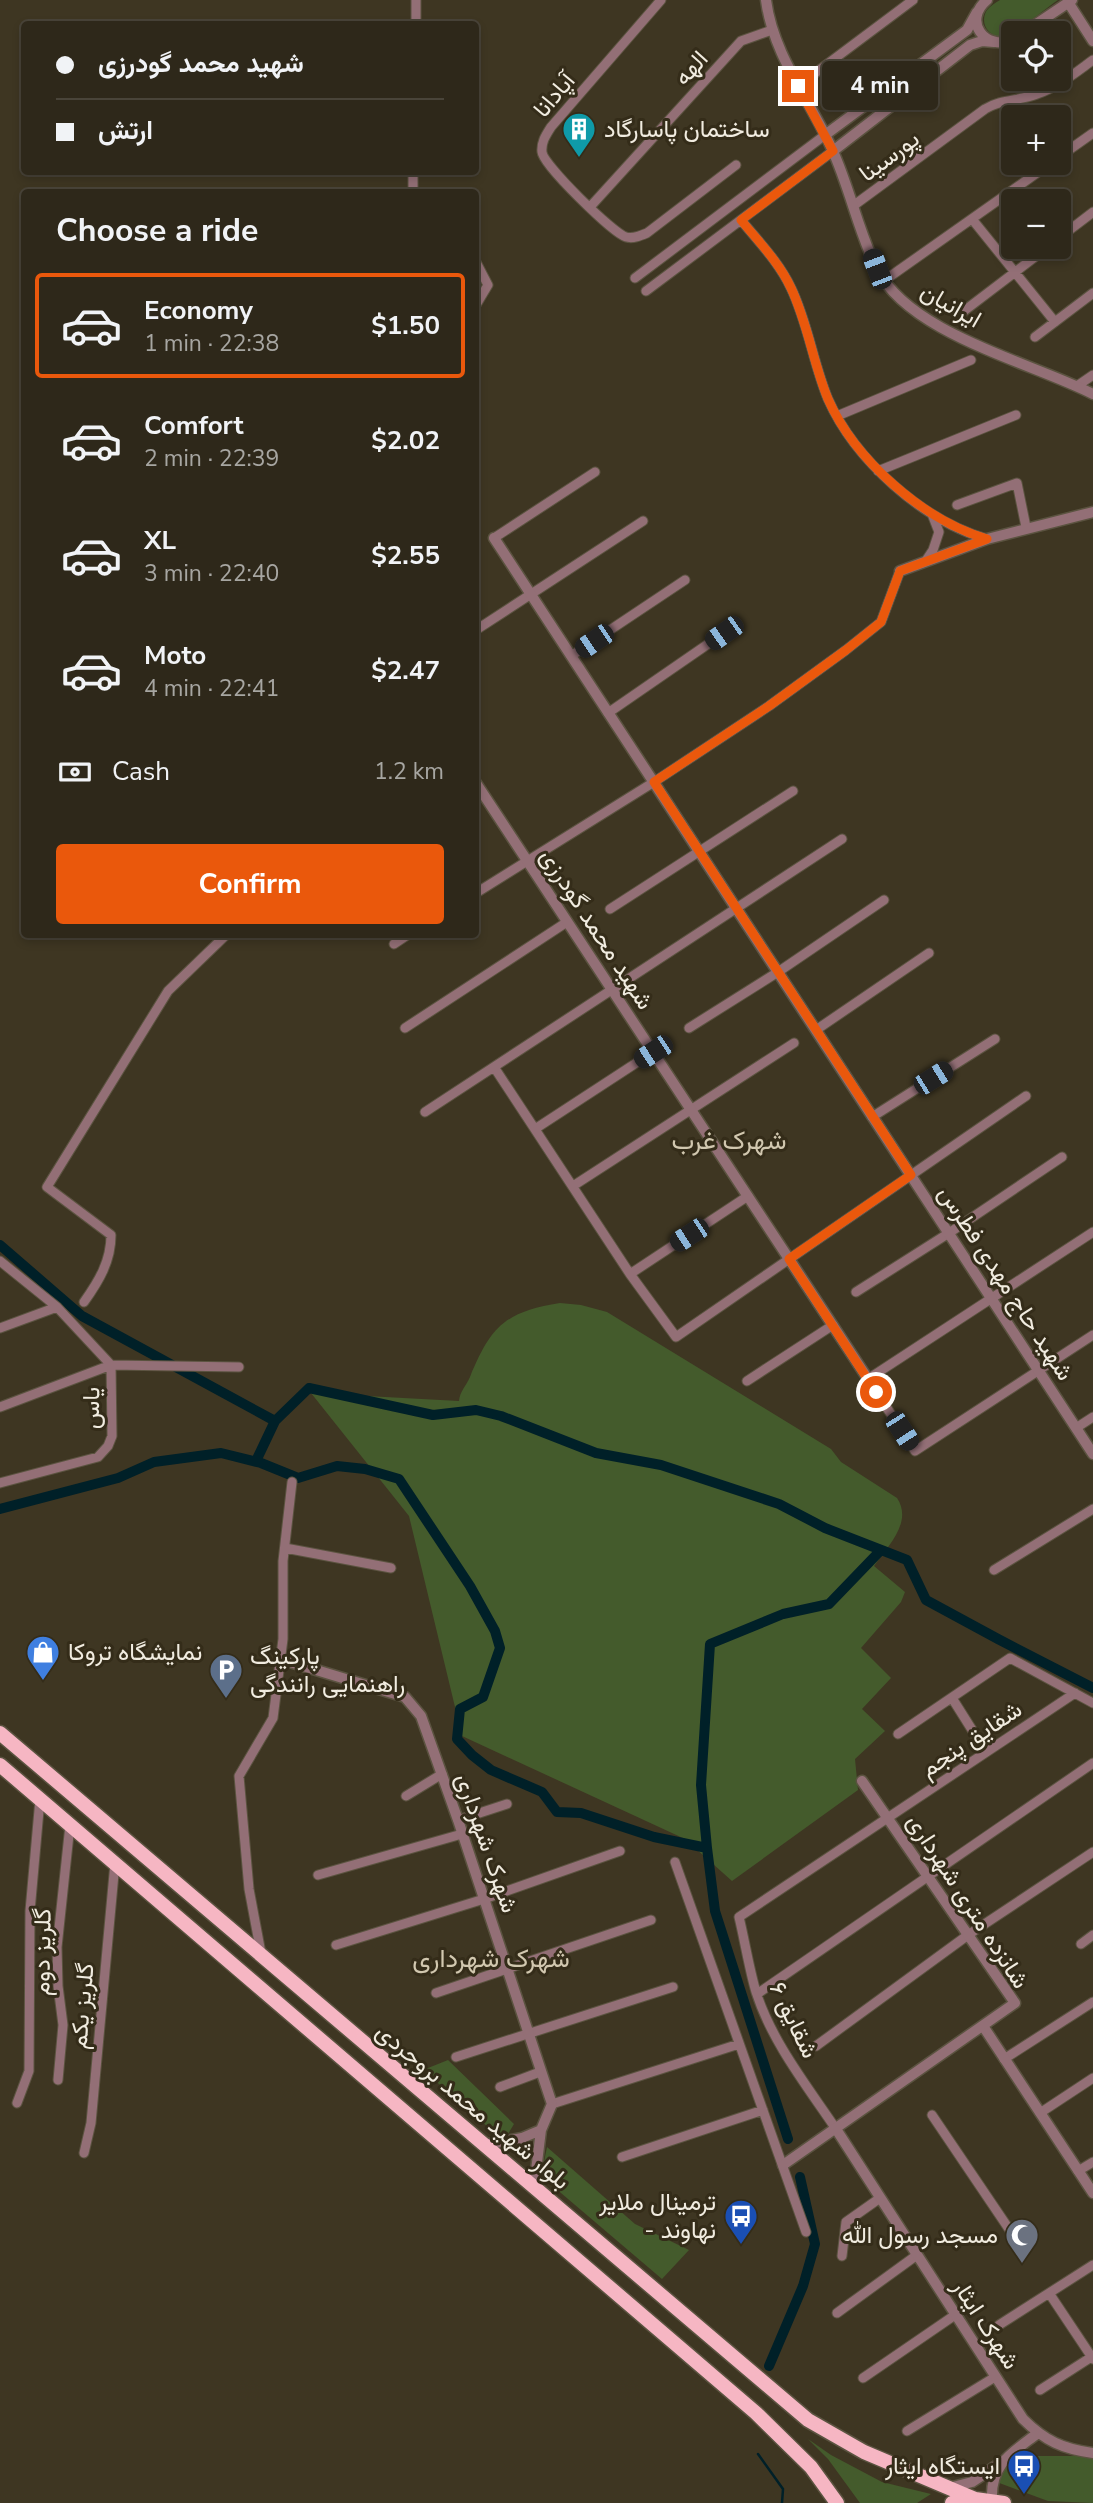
<!DOCTYPE html>
<html lang="en">
<head>
<meta charset="utf-8">
<style>
	body { margin:0; font-family:"Nunito Sans",Vazirmatn,sans-serif; background:#363023; color:#f1f3f6; height:100vh; display:flex; flex-direction:column; font-size:26px; white-space:nowrap }
	* { box-sizing:border-box; margin:0 }
	p { font-size:23px; color:#a7a6a2 }
	.icon { flex:none; width:38px; height:38px; fill:none; stroke:currentColor; stroke-width:2; stroke-linecap:round; stroke-linejoin:round }
	.map { position:relative; flex:1; overflow:hidden }
	.sheet { position:absolute; left:21px; top:189px; width:458px; height:749px; display:flex; flex-direction:column; background:#2e281a; border-radius:7px; box-shadow:0 4px 10px #0003,0 0 0 2px #494439 }
	.sheet>* { flex:none }
	.banner { position:absolute; left:21px; top:21px; width:458px; height:154px; border-radius:7px; box-shadow:0 4px 10px #0003,0 0 0 2px #494439; display:grid; align-content:center; height:154px; padding:0 35px; background:#2e281a }
	.buttons { position:absolute; left:1001px; top:21px; display:grid; gap:14px }
	.buttons a { display:grid; place-items:center; width:70px; height:70px; border-radius:7px; background:#2e281a; box-shadow:0 4px 10px #0003,0 0 0 2px #494439; font-size:35px }
	.end { position:absolute; width:32px; height:32px; margin:-16px; border:9px solid #ea580c; background:#fff; box-shadow:0 0 0 4px #fff }
	.from { border-radius:50% }
	.bubble { position:absolute; height:49px; border-radius:7px; background:#2e281a; box-shadow:0 4px 10px #0003,0 0 0 2px #494439; font-size:23px; font-weight:700; line-height:49px; text-align:center }
	.car { position:absolute; width:21px; height:42px; margin:-21px -10px; border-radius:9px; box-shadow:0 0 5px 2px #0007; background:linear-gradient(#222 24%,#8ab4d8 0 40%,#222 0 76%,#8ab4d8 0 86%,#222 0) }
	.banner b { display:flex; align-items:center; gap:24px; height:66px; font-size:26px }
	.banner b+b { border-top:2px solid #494439 }
	.banner i { width:18px; height:18px; background:#f1f3f6 }
	ul { padding:0; list-style:none }
	li { display:flex; align-items:center; gap:21px; height:105px; margin:0 14px 10px; padding:0 21px; border:4px solid transparent; border-radius:7px }
	li div { flex:1 }
	li b { display:block; font-size:26px }
	li em { font-style:normal; font-weight:700 }
	li.active { border-color:#ea580c }
	li>.icon { width:63px; height:63px; stroke-width:1.5 }
	h2 { padding:0 35px; font-size:32px; line-height:84px }
	.pay { display:flex; align-items:center; gap:18px; height:77px; padding:0 35px; font-size:26px }
	.pay p { margin-inline-start:auto }
	.primary-button { display:flex; gap:14px; margin-top:auto; padding:14px 35px }
	.primary-button a { flex:1; height:80px; border-radius:7px; background:#ea580c; color:#fff; font-size:28px; font-weight:700; line-height:80px; text-align:center }
	.map>svg:first-child { display:block }
	.green { fill:#445b2c }
	.lines { fill:none; stroke-linecap:round; stroke-linejoin:round }
	.stream { stroke:#002028; stroke-width:2.5 }
	.canal { stroke:#002028; stroke-width:10 }
	.minor-casing { stroke:#5b5340; stroke-width:11 }
	.tertiary-casing { stroke:#5b5340; stroke-width:13 }
	.trunk-casing { stroke:#5b5340; stroke-width:17 }
	.minor { stroke:#936f76; stroke-width:9 }
	.tertiary { stroke:#936f76; stroke-width:10 }
	.trunk { stroke:#f6b6c3; stroke-width:14 }
	.route { stroke:#ea580c; stroke-width:9 }
	.labels { text-anchor:middle; dominant-baseline:central; stroke-width:6; stroke-linejoin:round; paint-order:stroke }
	.street-label { font-size:24px; fill:#f1ece0; stroke:#342c19 }
	.poi-label { font-size:24px; fill:#f1ece0; stroke:#342c19; text-anchor:start }
	.neighbourhood-label { font-size:26px; fill:#d1c7af; stroke:#342c19 }
</style>
</head>
<body>
<div class="map">
<svg width="1093" height="2503" viewBox="0 0 1093 2503">
	<rect width="100%" height="100%" fill="#3e3622"/>
	<path class="green" d="M1000 0H1058C1045 9 1016 34 1003 36 988 38 979 22 987 10 990 6 995 3 1000 0Z
		M560 1303 581 1305 607 1312 831 1449 841 1462 897 1498C913 1522 888 1546 874 1566L905 1592 901 1602 861 1648 891 1678 862 1709 885 1731 855 1759 858 1790 732 1881 685 1839 462 1736 409 1516 311 1393 459 1401C460 1391 466 1386 470 1377 491 1326 505 1312 560 1303Z
		M448 2060 514 2124 508 2134H496L423 2070Z
		M547 2147 635 2224 689 2250 662 2279 541 2176Z
		M808 2439 831 2455 882 2482 931 2494 917 2503H860L828 2459Z
		M1028 2456H1093V2503L1048 2501 994 2481 1011 2458Z"/>
	<g class="lines">
		<path class="stream" d="M758 2454 783 2489 782 2503"/>
		<path class="canal" d="M0 1245 82 1316 275 1421 309 1388 433 1415 476 1410 501 1416 596 1453 661 1465 779 1504 825 1528 907 1560 926 1600 998 1639 1093 1688
			M256 1461 275 1421
			M0 1509 118 1478 154 1462 221 1453 261 1463 298 1478 337 1466 365 1469 399 1479 470 1586 495 1631 500 1648 483 1697 460 1709 457 1739 472 1755 491 1770 542 1792 557 1812 581 1813 654 1837 707 1848 715 1911 788 2139
			M707 1848 701 1785 710 1644 783 1614 829 1604 881 1550
			M769 2366 803 2286 815 2244 800 2177"/>
		<defs>
			<path id="minor" d="M661 0 551 127C546 135 541 142 542 152 543 165 613 233 626 237 633 239 640 236 647 233L736 165
				M416 24V0
				M798 86 913 0
				M1059 157 1093 133
				M413 172V192
				M853 206 985 109C1001 99 1019 101 1037 94 1058 87 1075 73 1093 60
				M590 207 741 41 772 30
				M972 219 1055 322
				M741 220C758 241 779 262 791 288 808 323 813 363 828 399 855 460 923 521 987 539
				M1059 238 1093 212
				M476 262 488 285 476 305
				M635 278 825 135
				M885 280 1051 163
				M646 291 833 151
				M960 314 1048 247
				M1035 337 1093 293
				M1077 386 1093 375
				M837 416 971 360
				M878 471 1016 415
				M957 505 1017 483 1026 527
				M494 538 595 472
				M927 559 933 550 939 532 932 514
				M476 630 643 521
				M571 656 685 580
				M608 713 724 633
				M476 893 654 782 769 706 846 650 881 622 900 571
				M610 909 793 791
				M394 944 409 934
				M405 1028 567 922
				M689 1028 778 972 884 900
				M816 1030 929 953
				M494 1067 630 1274 676 1337 1026 1096
				M425 1112 842 839
				M872 1117 995 1039
				M535 1129 653 1052
				M573 1186 794 1043
				M1093 1232 868 1379 915 1451 1093 1335
				M0 1261 57 1307 111 1365 112 1436 108 1446 98 1457 0 1483
				M630 1274 748 1196
				M856 1292 949 1233 1062 1157
				M84 1302C99 1281 111 1261 111 1235L47 1187 168 991 227 934
				M0 1328 57 1307
				M747 1381 833 1325
				M0 1407 111 1365 239 1367
				M1076 1428 1093 1417
				M285 1548 391 1568
				M994 1570 1093 1509
				M952 1698 986 1752
				M898 1734 1010 1658 1093 1703
				M406 1796 442 1774
				M458 1820 507 1804
				M675 1862 806 2232
				M318 1875 462 1834
				M1081 1944 1093 1935
				M336 1945 484 1899 620 1851
				M261 1953 249 1889 239 1776 273 1718 283 1639V1561L292 1482
				M436 1993 651 1920
				M757 1994 1093 1763
				M816 2046 968 1935 1093 1852
				M456 2057 673 1987
				M1004 2059 1093 2002
				M58 2080 63 2025 58 1986 57 1947 70 1825
				M500 2087 540 2072
				M17 2103 29 2071 30 1911 40 1799
				M552 2104 739 2044
				M1040 2113 1093 2078
				M932 2115 1011 2232
				M836 2129C807 2086 772 2042 756 1992 749 1968 745 1942 739 1917L1075 1693
				M84 2153 91 2123 115 1863
				M622 2157 763 2110
				M1078 2171 1093 2162
				M842 2256 846 2222 880 2198
				M1049 2293 1093 2359
				M837 2313 917 2255
				M999 2325 1093 2265
				M863 2378 955 2315
				M1040 2390 1093 2356
				M907 2431 995 2377"/>
			<path id="tertiary" d="M766 0C773 55 810 100 832 149 850 188 858 231 877 269 910 334 1030 362 1093 394
				M987 0C962 21 985 51 1013 40
				M1068 2 1093 41
				M1023 33 1072 0
				M825 135 967 30 977 12
				M833 151 970 45 982 41 994 42
				M494 538 1093 1454
				M900 571 987 539 1093 512
				M476 783 868 1379
				M280 1659 405 1697 421 1716 458 1820 552 2104 541 2130 534 2187
				M983 2026 1093 2193
				M836 2129 1023 2419C1045 2441 1063 2449 1093 2453
				M484 2145 522 2138 541 2130
				M783 2165 1015 2003 862 1781
				M949 2488 972 2482 999 2464
				M992 2500C990 2464 1012 2453 1038 2433"/>
			<path id="trunk" d="M0 1733 808 2420 864 2452 975 2499
				M0 1765 756 2413 811 2467 837 2503
				M952 2503 975 2499 1004 2503"/>
		</defs>
		<use href="#minor" class="minor-casing"/>
		<use href="#tertiary" class="tertiary-casing"/>
		<use href="#trunk" class="trunk-casing"/>
		<use href="#minor" class="minor"/>
		<use href="#tertiary" class="tertiary"/>
		<use href="#trunk" class="trunk"/>
	</g>
	<g class="lines">
		<path class="route" d="M798 86 833 151 741 220C758 241 779 262 791 288 808 324 813 363 828 399 855 460 923 520 987 539L900 571 881 622 846 650 769 706 654 782 911 1175 789 1259 876 1392"/>
	</g>
	<defs>
		<symbol id="building-pin" viewBox="-11 -11 22 30"><path d="M0 17L-7.5 6A9.5 9.5 0 1 1 7.5 6Z" fill="#0f9aa8" stroke="#342c19"/><path d="M-4-6H4V6H1V3H-1V6H-4ZM-2.5-4.3h1.7v1.8h-1.7ZM.8-4.3h1.7v1.8H.8ZM-2.5-1h1.7V.8h-1.7ZM.8-1h1.7V.8H.8Z" fill="#fff"/></symbol>
		<symbol id="shop-pin" viewBox="-11 -11 22 30"><path d="M0 17L-7.5 6A9.5 9.5 0 1 1 7.5 6Z" fill="#3f7fe0" stroke="#342c19"/><path d="M-5-2.5h2.3a2.7 3.5 0 0 1 5.4 0H5L5.5 6h-11ZM-1.5-2.5h3a1.5 2.3 0 0 0-3 0Z" fill="#fff"/></symbol>
		<symbol id="parking-pin" viewBox="-11 -11 22 30"><path d="M0 17L-7.5 6A9.5 9.5 0 1 1 7.5 6Z" fill="#5c6f8a" stroke="#342c19"/><path d="M-3.5-5.5H1a3.5 3.5 0 0 1 0 7H-1V5.5H-3.5ZM-1-3.4V-.6H.8a1.4 1.4 0 0 0 0-2.8Z" fill="#fff"/></symbol>
		<symbol id="bus-pin" viewBox="-11 -11 22 30"><path d="M0 17L-7.5 6A9.5 9.5 0 1 1 7.5 6Z" fill="#1a4fb4" stroke="#342c19"/><path d="M-5-6H5V4H4V6H2V4H-2V6H-4V4H-5ZM-3.5-4V0h7V-4ZM-3.5 1.2v1.5H-2V1.2ZM2 1.2v1.5H3.5V1.2Z" fill="#fff"/></symbol>
		<symbol id="mosque-pin" viewBox="-11 -11 22 30"><path d="M0 17L-7.5 6A9.5 9.5 0 1 1 7.5 6Z" fill="#6b7280" stroke="#342c19"/><path d="M3.5-4.9A6 6 0 1 0 3.5 4.9A5 5 0 1 1 3.5-4.9Z" fill="#fff"/></symbol>
	</defs>
	<g fill-rule="evenodd">
		<use href="#building-pin" x="560" y="110" width="38" height="52"/>
		<use href="#shop-pin" x="24" y="1633" width="38" height="52"/>
		<use href="#parking-pin" x="207" y="1651" width="38" height="52"/>
		<use href="#bus-pin" x="722" y="2197" width="38" height="52"/>
		<use href="#mosque-pin" x="1003" y="2216" width="38" height="52"/>
		<use href="#bus-pin" x="1005" y="2447" width="38" height="52"/>
	</g>
	<g class="labels">
		<g class="street-label">
			<text transform="translate(691 68) rotate(-48)">الهه</text>
			<text transform="translate(554 95) rotate(-50)">آپادانا</text>
			<text transform="translate(889 156) rotate(-37)">پورسینا</text>
			<text transform="translate(951 305) rotate(30)">ایرانیان</text>
			<text transform="translate(597 929) rotate(57)">شهید محمد گودرزی</text>
			<text transform="translate(1006 1283) rotate(57)">شهید حاج مهدی فطرس</text>
			<text transform="translate(91 1408) rotate(-89)">یاس</text>
			<text transform="translate(971 1739) rotate(-34)">شقایق پنجم</text>
			<text transform="translate(487 1843) rotate(71)">شهرک شهرداری</text>
			<text transform="translate(968 1901) rotate(57)">شانزده متری شهرداری</text>
			<text transform="translate(42 1952) rotate(-89)">گلریز دوم</text>
			<text transform="translate(82 2006) rotate(-85)">گلریز یکم</text>
			<text transform="translate(794 2020) rotate(64)">شقایق ۶</text>
			<text transform="translate(473 2106) rotate(40)">بلوار شهید محمد بروجردی</text>
			<text transform="translate(986 2324) rotate(57)">شهرک ایثار</text>
		</g>
		<g class="poi-label">
			<text x="604" y="129">ساختمان پاسارگاد</text>
			<text x="68" y="1652">نمایشگاه تروکا</text>
			<text x="250" y="1656">پارکینگ<tspan x="250" dy="28">راهنمایی رانندگی</tspan></text>
			<text x="716" y="2202" text-anchor="end">ترمینال ملایر<tspan x="716" dy="28">- نهاوند</tspan></text>
			<text x="998" y="2235" text-anchor="end">مسجد رسول الله</text>
			<text x="1000" y="2466" text-anchor="end">ایستگاه ایثار</text>
		</g>
		<g class="neighbourhood-label">
			<text x="729" y="1140">شهرک غرب</text>
			<text x="491" y="1958">شهرک شهرداری</text>
		</g>
	</g>
</svg>
<div class="buttons">
<a><svg class="icon" aria-label="locate" viewBox="0 0 24 24"><circle cx="12" cy="12" r="6"/><path d="M12 2v4M12 18v4M2 12h4M18 12h4"/></svg></a>
<a>+</a>
<a>−</a>
</div>
<i class="end from" style="left:876px;top:1392px"></i>
<i class="end" style="left:798px;top:86px"></i>
<div class="bubble" style="left:822px;top:61px;width:116px">4 min</div>
<i class="car" style="left:877px;top:269px;rotate:339deg"></i>
<i class="car" style="left:724px;top:633px;rotate:235deg"></i>
<i class="car" style="left:594px;top:641px;rotate:236deg"></i>
<i class="car" style="left:653px;top:1052px;rotate:237deg"></i>
<i class="car" style="left:933px;top:1078px;rotate:58deg"></i>
<i class="car" style="left:689px;top:1235px;rotate:237deg"></i>
<i class="car" style="left:902px;top:1431px;rotate:147deg"></i>
<div class="banner">
<b><i class="from"></i>شهید محمد گودرزی</b>
<b><i></i>ارتش</b>
</div>
<section class="sheet">
<h2>Choose a ride</h2>
<ul>
<li class="active"><svg class="icon" aria-label="car" viewBox="0 0 24 24"><path d="M5 17H2v-5l4-1 3-4h7l3 4 3 1v5h-3M9 17h6M6 11h13"/><circle cx="7" cy="17" r="2"/><circle cx="17" cy="17" r="2"/></svg><div><b>Economy</b><p>1 min · 22:38</p></div><em>$1.50</em></li>
<li><svg class="icon" aria-label="car" viewBox="0 0 24 24"><path d="M5 17H2v-5l4-1 3-4h7l3 4 3 1v5h-3M9 17h6M6 11h13"/><circle cx="7" cy="17" r="2"/><circle cx="17" cy="17" r="2"/></svg><div><b>Comfort</b><p>2 min · 22:39</p></div><em>$2.02</em></li>
<li><svg class="icon" aria-label="car" viewBox="0 0 24 24"><path d="M5 17H2v-5l4-1 3-4h7l3 4 3 1v5h-3M9 17h6M6 11h13"/><circle cx="7" cy="17" r="2"/><circle cx="17" cy="17" r="2"/></svg><div><b>XL</b><p>3 min · 22:40</p></div><em>$2.55</em></li>
<li><svg class="icon" aria-label="car" viewBox="0 0 24 24"><path d="M5 17H2v-5l4-1 3-4h7l3 4 3 1v5h-3M9 17h6M6 11h13"/><circle cx="7" cy="17" r="2"/><circle cx="17" cy="17" r="2"/></svg><div><b>Moto</b><p>4 min · 22:41</p></div><em>$2.47</em></li>
</ul>
<div class="pay"><svg class="icon" aria-label="cash" viewBox="0 0 24 24"><path d="M3 7h18v10H3z"/><circle cx="12" cy="12" r="2"/></svg>Cash<p>1.2 km</p></div>
<div class="primary-button"><a>Confirm</a></div>
</section>
</div>
</body>
</html>
